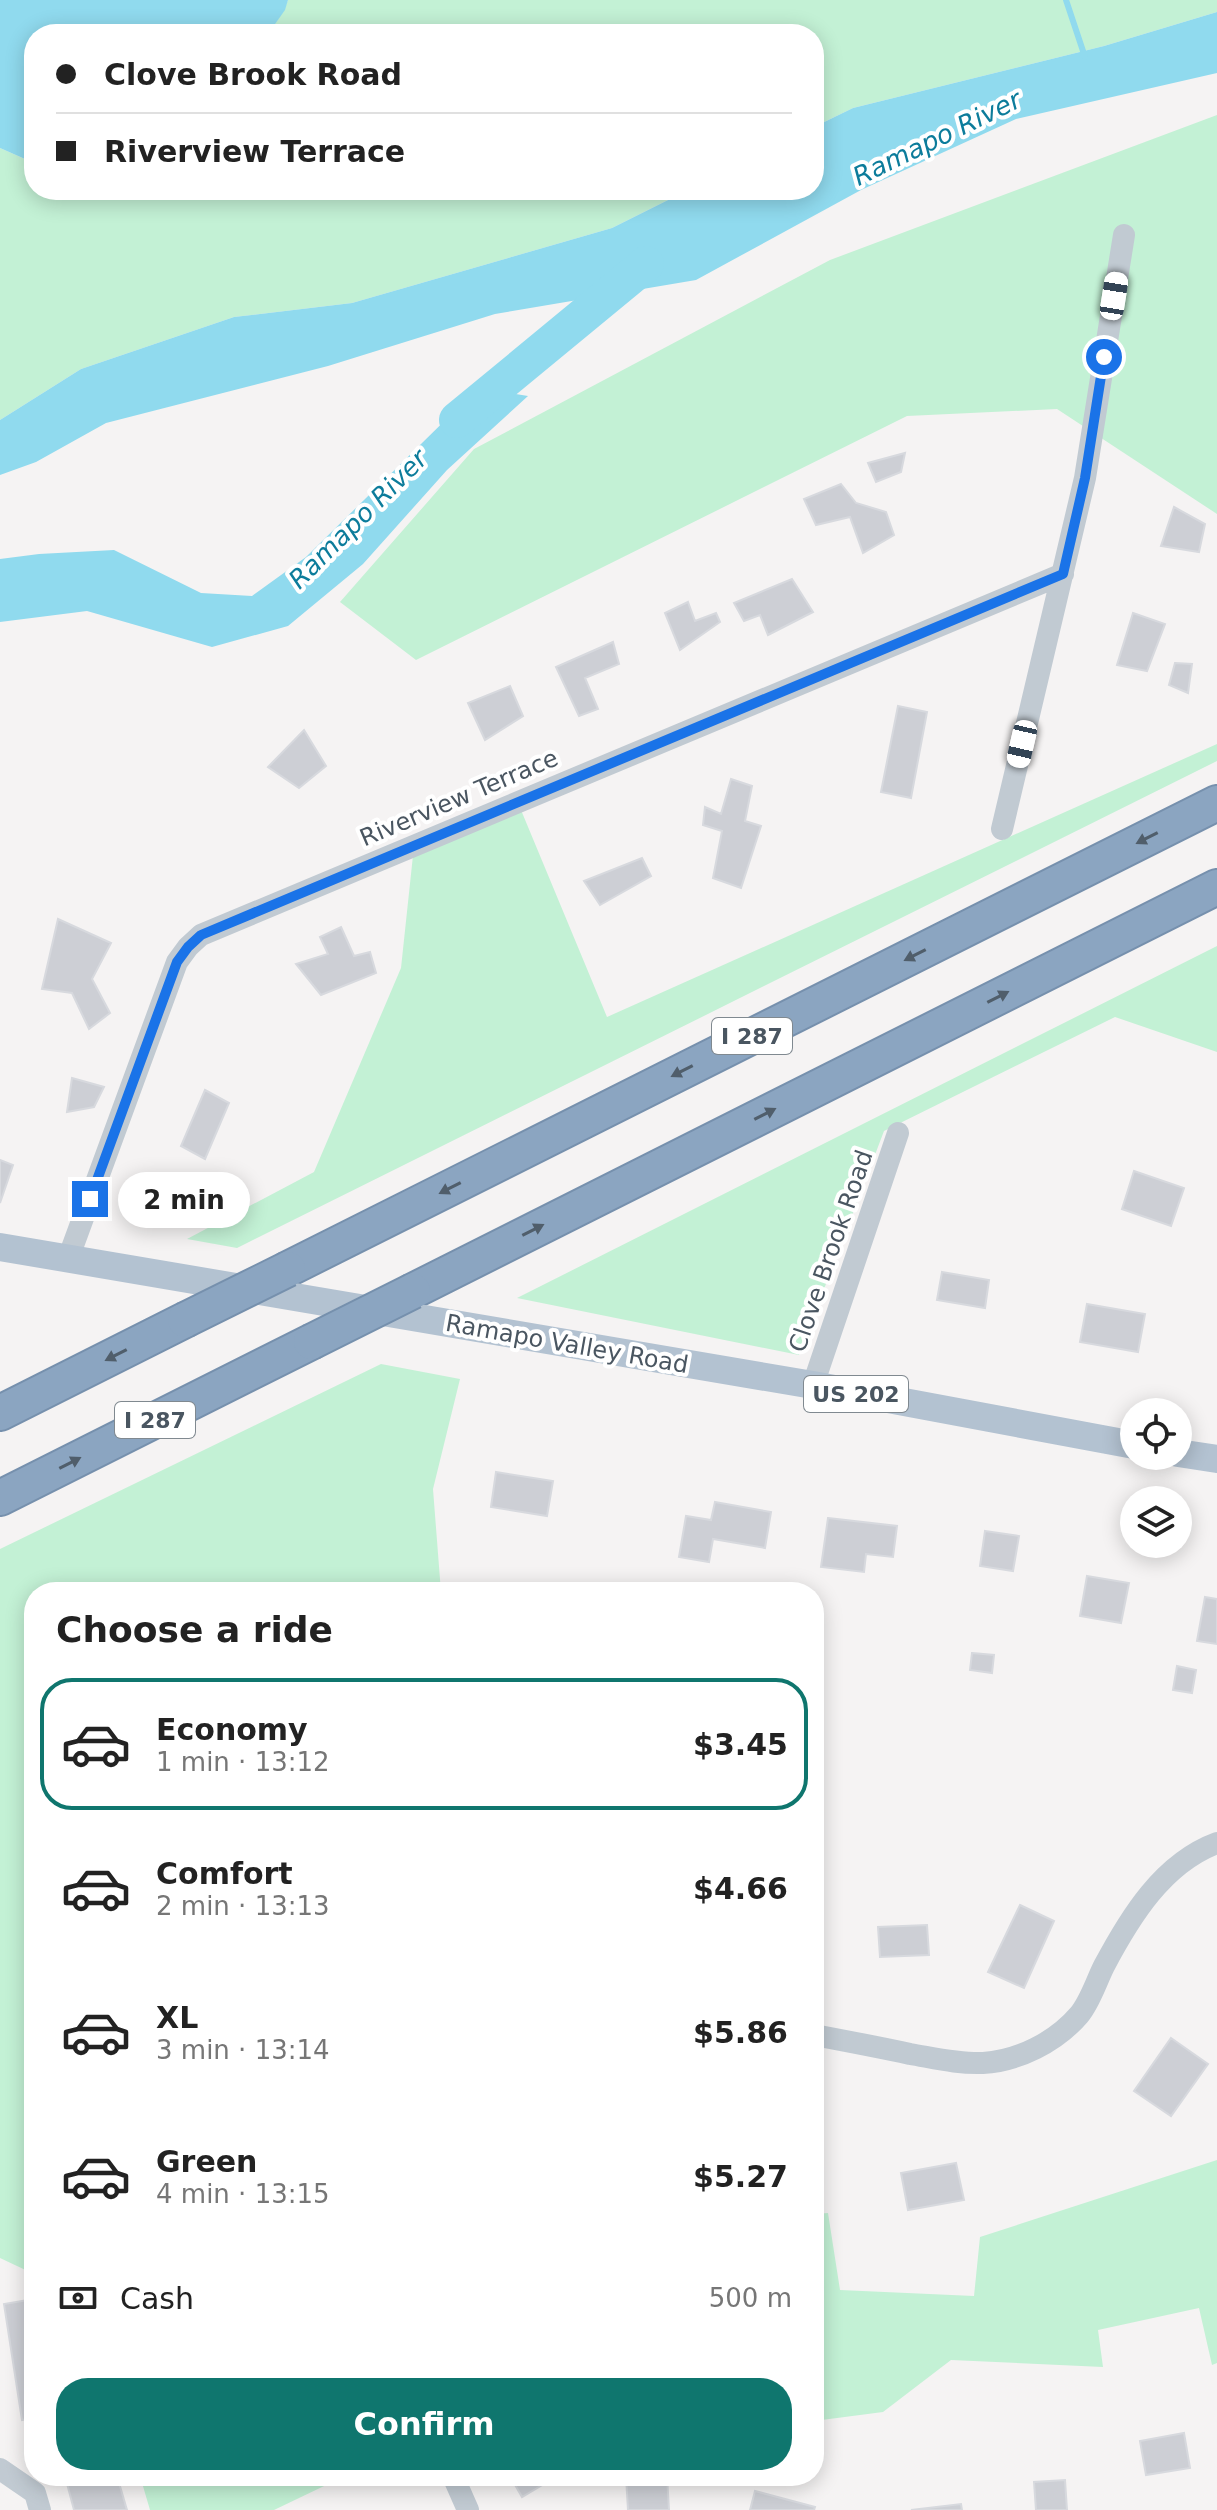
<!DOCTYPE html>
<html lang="en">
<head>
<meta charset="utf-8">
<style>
	body { margin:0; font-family:"DejaVu Sans",sans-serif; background:#f6f6f6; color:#222; height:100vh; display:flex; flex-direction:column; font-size:30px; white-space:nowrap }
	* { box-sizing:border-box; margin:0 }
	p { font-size:26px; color:#767676 }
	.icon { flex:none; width:44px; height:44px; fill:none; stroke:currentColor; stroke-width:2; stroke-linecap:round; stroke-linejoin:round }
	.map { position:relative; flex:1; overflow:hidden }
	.drawer { position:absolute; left:24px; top:1582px; width:800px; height:904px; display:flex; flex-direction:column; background:#fff; border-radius:32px; box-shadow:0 4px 20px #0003 }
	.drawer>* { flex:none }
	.guide { position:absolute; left:24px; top:24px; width:800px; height:176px; border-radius:32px; box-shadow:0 4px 20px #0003; display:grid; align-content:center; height:176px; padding:0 32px; background:#fff }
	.buttons { position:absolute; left:1120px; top:1398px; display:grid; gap:16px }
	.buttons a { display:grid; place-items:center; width:72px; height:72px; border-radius:50%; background:#fff; box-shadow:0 4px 20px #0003; font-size:40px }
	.end { position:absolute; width:36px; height:36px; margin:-18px; border:10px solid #1a73e8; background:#fff; box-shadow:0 0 0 4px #fff }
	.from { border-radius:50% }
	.bubble { position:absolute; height:56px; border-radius:28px; background:#fff; box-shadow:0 4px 20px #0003; font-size:26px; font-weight:800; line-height:56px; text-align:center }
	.car { position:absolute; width:24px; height:48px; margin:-24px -12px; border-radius:10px; box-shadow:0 0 6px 2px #0007; background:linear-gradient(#fff 24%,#345 0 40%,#fff 0 76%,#345 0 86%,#fff 0) }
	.guide b { display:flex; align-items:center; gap:28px; height:76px; font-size:30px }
	.guide b+b { border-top:2px solid #e0e0e0 }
	.guide i { width:20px; height:20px; background:#222 }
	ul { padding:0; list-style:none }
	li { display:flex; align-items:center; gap:24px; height:132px; margin:0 16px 12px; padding:0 16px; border:4px solid transparent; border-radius:32px }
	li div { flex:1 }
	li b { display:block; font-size:30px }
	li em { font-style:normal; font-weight:800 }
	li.selected { border-color:#0f766e }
	li>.icon { width:72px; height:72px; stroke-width:1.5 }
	h2 { padding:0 32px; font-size:36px; line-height:96px }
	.pay { display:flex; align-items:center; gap:20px; height:88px; padding:0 32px; font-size:30px }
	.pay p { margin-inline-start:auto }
	.primary-button { display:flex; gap:16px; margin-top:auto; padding:16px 32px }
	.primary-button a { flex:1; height:92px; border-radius:32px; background:#0f766e; color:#fff; font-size:32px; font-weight:800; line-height:92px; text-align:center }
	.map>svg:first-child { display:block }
	.green { fill:#c3f1d5 }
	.water { fill:#90daee }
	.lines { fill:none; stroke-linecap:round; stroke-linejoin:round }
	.stream { stroke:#90daee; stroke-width:6 }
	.river { stroke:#90daee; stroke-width:36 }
	.building { fill:#cdcfd5; stroke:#d7d9de; stroke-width:2 }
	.highway-casing { stroke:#7690ad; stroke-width:38 }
	.minor { stroke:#c1cad2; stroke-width:22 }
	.major { stroke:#b3c2d1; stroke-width:28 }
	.highway { stroke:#8ba5c1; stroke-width:34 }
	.highway-bridge-casing { stroke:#7690ad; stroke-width:38; stroke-linecap:butt }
	.highway-bridge { stroke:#8ba5c1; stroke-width:34 }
	.oneway { fill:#505e6b }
	.route { stroke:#1a73e8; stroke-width:10 }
	.labels { text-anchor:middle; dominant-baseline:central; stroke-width:8; stroke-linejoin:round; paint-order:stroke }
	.shield { fill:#fff; stroke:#808990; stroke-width:2 }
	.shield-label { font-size:22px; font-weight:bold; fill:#4a5661 }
	.street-label { font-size:24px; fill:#4a5661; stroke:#fff }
	.water-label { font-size:26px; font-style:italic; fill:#0c7c9b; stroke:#fff }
</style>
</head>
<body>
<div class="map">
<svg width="1217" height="2510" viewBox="0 0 1217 2510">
	<rect width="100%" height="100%" fill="#f5f3f3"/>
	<path class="green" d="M288 0H1217V12L1104 46 853 108 814 127V34H268L284 10Z
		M1217 115V514L1057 409 907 416 416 660 340 602 474 449 830 260Z
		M0 148 34 163V190H688L612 228 352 303 234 317 81 369 0 420Z
		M1217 744V761L237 1248 187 1239 314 1172 401 968 414 846 516 798 607 1017Z
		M1217 946V1052L1115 1017 884 1131 799 1355 517 1298Z
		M381 1364 460 1379 433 1489 441 1592H34V2274L0 2258V1549Z
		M1217 2160V2363L1212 2365 1199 2308 1098 2330 1103 2367 951 2360 883 2412 814 2421V2214L828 2213 840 2290 974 2296 980 2237Z
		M140 2476H345L274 2510H150Z"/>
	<path class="water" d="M0 0H288L285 10 268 34H34V163L0 148Z
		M1217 12V73L1016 119 861 190 696 280 495 314 328 366 106 423 36 462 0 475V420L81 369 234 317 352 303 612 228 688 190H814V127L853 108 1104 46Z
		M478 388 528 396 447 470 363 564 288 626 212 647 87 611 0 622V559L39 554 114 550 201 593 252 596 306 557Z"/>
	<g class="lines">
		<path class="stream" d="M1066 0 1085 57"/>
		<path class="river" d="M457 420 646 264"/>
	</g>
	<path class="building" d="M905 453 901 472 876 482 868 463Z
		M841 484 856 503 886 512 894 535 863 553 850 517 816 525 804 499Z
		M1174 507 1205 524 1199 552 1161 546Z
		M792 579 813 612 768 635 760 615 744 621 734 603Z
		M688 602 695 621 716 613 720 622 680 650 665 613Z
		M1133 613 1165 624 1147 671 1117 665Z
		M613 642 619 664 585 678 598 709 579 716 556 667Z
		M1175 663 1192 664 1188 693 1169 685Z
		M510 686 523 716 485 740 468 703Z
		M898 706 927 712 911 798 881 792Z
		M304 730 326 766 299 788 268 767Z
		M731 779 752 786 745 821 761 826 741 888 713 878 722 831 703 825 705 807 721 814Z
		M642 858 651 876 600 905 584 881Z
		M58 919 111 943 92 979 110 1013 89 1029 72 993 42 989Z
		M341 927 354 956 370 952 376 973 321 995 296 964 328 954 320 937Z
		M72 1078 104 1087 94 1107 67 1112Z
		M205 1090 229 1103 205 1159 181 1146Z
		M0 1160 13 1165 0 1203Z
		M1134 1171 1184 1188 1171 1226 1122 1209Z
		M942 1272 989 1280 985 1308 937 1300Z
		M1087 1304 1145 1314 1138 1352 1080 1342Z
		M496 1472 553 1481 547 1516 491 1507Z
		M715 1502 771 1512 765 1548 713 1539 709 1562 679 1557 686 1516 711 1520Z
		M828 1518 897 1526 893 1557 866 1554 864 1572 821 1567Z
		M985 1531 1019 1536 1013 1571 980 1566Z
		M1087 1576 1129 1583 1121 1623 1080 1616Z
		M1205 1597 1217 1599V1644L1197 1641Z
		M972 1653 994 1655 992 1673 970 1670Z
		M1177 1666 1196 1670 1192 1693 1173 1690Z
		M1020 1905 1054 1921 1024 1988 988 1972Z
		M927 1925 929 1955 880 1957 878 1927Z
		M1171 2038 1208 2064 1171 2116 1134 2091Z
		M956 2163 964 2200 908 2210 901 2173Z
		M34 2299V2418L22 2420 4 2304Z
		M1184 2433 1190 2468 1146 2475 1140 2441Z
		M65 2476H117L127 2510H74Z
		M510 2476H539L544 2484 522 2497Z
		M626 2476H667L669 2510H628Z
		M1065 2480 1067 2510H1036L1034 2482Z
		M755 2491 815 2507 814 2510H750Z
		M961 2504 962 2510H911Z"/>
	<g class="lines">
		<defs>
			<path id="highway" d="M288 1269 1217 803
				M413 1291 1217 887
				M0 1413 185 1320
				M0 1498 311 1342"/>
		</defs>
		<use href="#highway" class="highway-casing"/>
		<path class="minor" d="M1002 829 1085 478 1124 235
			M68 1259 177 962 188 947 201 935 1063 574
			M813 1385 898 1133
			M814 2035C846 2041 878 2047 910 2054 934 2058 958 2064 983 2063 1018 2061 1056 2042 1079 2015 1090 2002 1096 1982 1104 1966 1130 1917 1163 1863 1217 1843
			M0 2469 35 2493 40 2510
			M453 2476 468 2510"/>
		<path class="major" d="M0 1247 813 1385 1134 1445
			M1178 1453 1217 1459"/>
		<use href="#highway" class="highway"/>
		<defs>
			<path id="highway-bridge" d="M185 1320 288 1269
				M311 1342 413 1291"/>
		</defs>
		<use href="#highway-bridge" class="highway-bridge-casing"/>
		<use href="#highway-bridge" class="highway-bridge"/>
	</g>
	<defs><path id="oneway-solid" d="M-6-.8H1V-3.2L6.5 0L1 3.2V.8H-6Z" transform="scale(2)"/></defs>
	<g class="oneway">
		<use href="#oneway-solid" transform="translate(1147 838) rotate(153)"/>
		<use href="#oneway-solid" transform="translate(915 955) rotate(153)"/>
		<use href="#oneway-solid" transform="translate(998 997) rotate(-27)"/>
		<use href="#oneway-solid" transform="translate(682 1071) rotate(153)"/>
		<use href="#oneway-solid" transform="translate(765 1114) rotate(-27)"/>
		<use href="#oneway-solid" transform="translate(450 1188) rotate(153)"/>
		<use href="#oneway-solid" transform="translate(533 1230) rotate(-27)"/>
		<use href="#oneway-solid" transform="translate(116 1355) rotate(153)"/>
		<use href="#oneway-solid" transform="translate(70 1463) rotate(-27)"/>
	</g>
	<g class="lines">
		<path class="route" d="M90 1199 177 962 188 947 201 935 1063 574 1085 478 1104 357"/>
	</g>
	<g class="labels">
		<g class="shield">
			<rect x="712" y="1018" width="80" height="36" rx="6"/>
			<rect x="804" y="1376" width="104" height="36" rx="6"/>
			<rect x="115" y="1402" width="80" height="36" rx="6"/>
		</g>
		<g class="shield-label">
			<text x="752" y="1036">I 287</text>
			<text x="856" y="1394">US 202</text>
			<text x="155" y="1420">I 287</text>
		</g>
		<g class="street-label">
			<text transform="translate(459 798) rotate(-23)">Riverview Terrace</text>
			<text transform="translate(831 1251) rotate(-71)">Clove Brook Road</text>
			<text transform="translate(567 1344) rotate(10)">Ramapo Valley Road</text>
		</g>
		<g class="water-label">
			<text transform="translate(937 138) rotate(-26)">Ramapo River</text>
			<text transform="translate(358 519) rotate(-45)">Ramapo River</text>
		</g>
	</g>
</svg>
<div class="buttons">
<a><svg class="icon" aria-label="locate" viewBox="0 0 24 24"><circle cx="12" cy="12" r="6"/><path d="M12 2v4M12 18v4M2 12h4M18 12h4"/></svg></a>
<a><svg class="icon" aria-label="layers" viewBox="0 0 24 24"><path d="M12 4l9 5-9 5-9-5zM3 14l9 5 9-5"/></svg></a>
</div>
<i class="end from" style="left:1104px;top:357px"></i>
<i class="end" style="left:90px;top:1199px"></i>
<div class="bubble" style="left:118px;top:1172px;width:132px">2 min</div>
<i class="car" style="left:1114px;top:296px;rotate:9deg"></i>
<i class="car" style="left:1022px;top:744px;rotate:193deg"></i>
<div class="guide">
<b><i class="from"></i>Clove Brook Road</b>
<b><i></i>Riverview Terrace</b>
</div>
<section class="drawer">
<h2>Choose a ride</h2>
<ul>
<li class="selected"><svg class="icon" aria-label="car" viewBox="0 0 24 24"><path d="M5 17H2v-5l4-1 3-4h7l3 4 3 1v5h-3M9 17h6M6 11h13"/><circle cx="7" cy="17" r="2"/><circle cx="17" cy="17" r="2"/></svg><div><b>Economy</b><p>1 min · 13:12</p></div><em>$3.45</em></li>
<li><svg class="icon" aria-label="car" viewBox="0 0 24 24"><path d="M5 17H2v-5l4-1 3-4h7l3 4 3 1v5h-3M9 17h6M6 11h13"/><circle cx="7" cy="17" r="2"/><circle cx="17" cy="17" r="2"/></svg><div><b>Comfort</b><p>2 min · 13:13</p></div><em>$4.66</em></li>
<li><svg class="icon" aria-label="car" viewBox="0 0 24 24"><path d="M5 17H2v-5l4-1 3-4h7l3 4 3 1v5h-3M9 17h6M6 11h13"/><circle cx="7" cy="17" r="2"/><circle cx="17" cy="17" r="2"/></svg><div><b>XL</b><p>3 min · 13:14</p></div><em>$5.86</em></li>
<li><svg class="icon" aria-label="car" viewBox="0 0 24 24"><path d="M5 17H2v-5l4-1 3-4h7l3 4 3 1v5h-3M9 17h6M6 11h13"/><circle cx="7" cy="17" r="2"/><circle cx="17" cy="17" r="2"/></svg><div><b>Green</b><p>4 min · 13:15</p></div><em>$5.27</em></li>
</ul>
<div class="pay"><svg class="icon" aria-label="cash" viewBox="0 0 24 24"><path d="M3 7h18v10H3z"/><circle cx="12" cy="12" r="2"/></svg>Cash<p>500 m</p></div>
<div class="primary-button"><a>Confirm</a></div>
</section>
</div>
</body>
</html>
